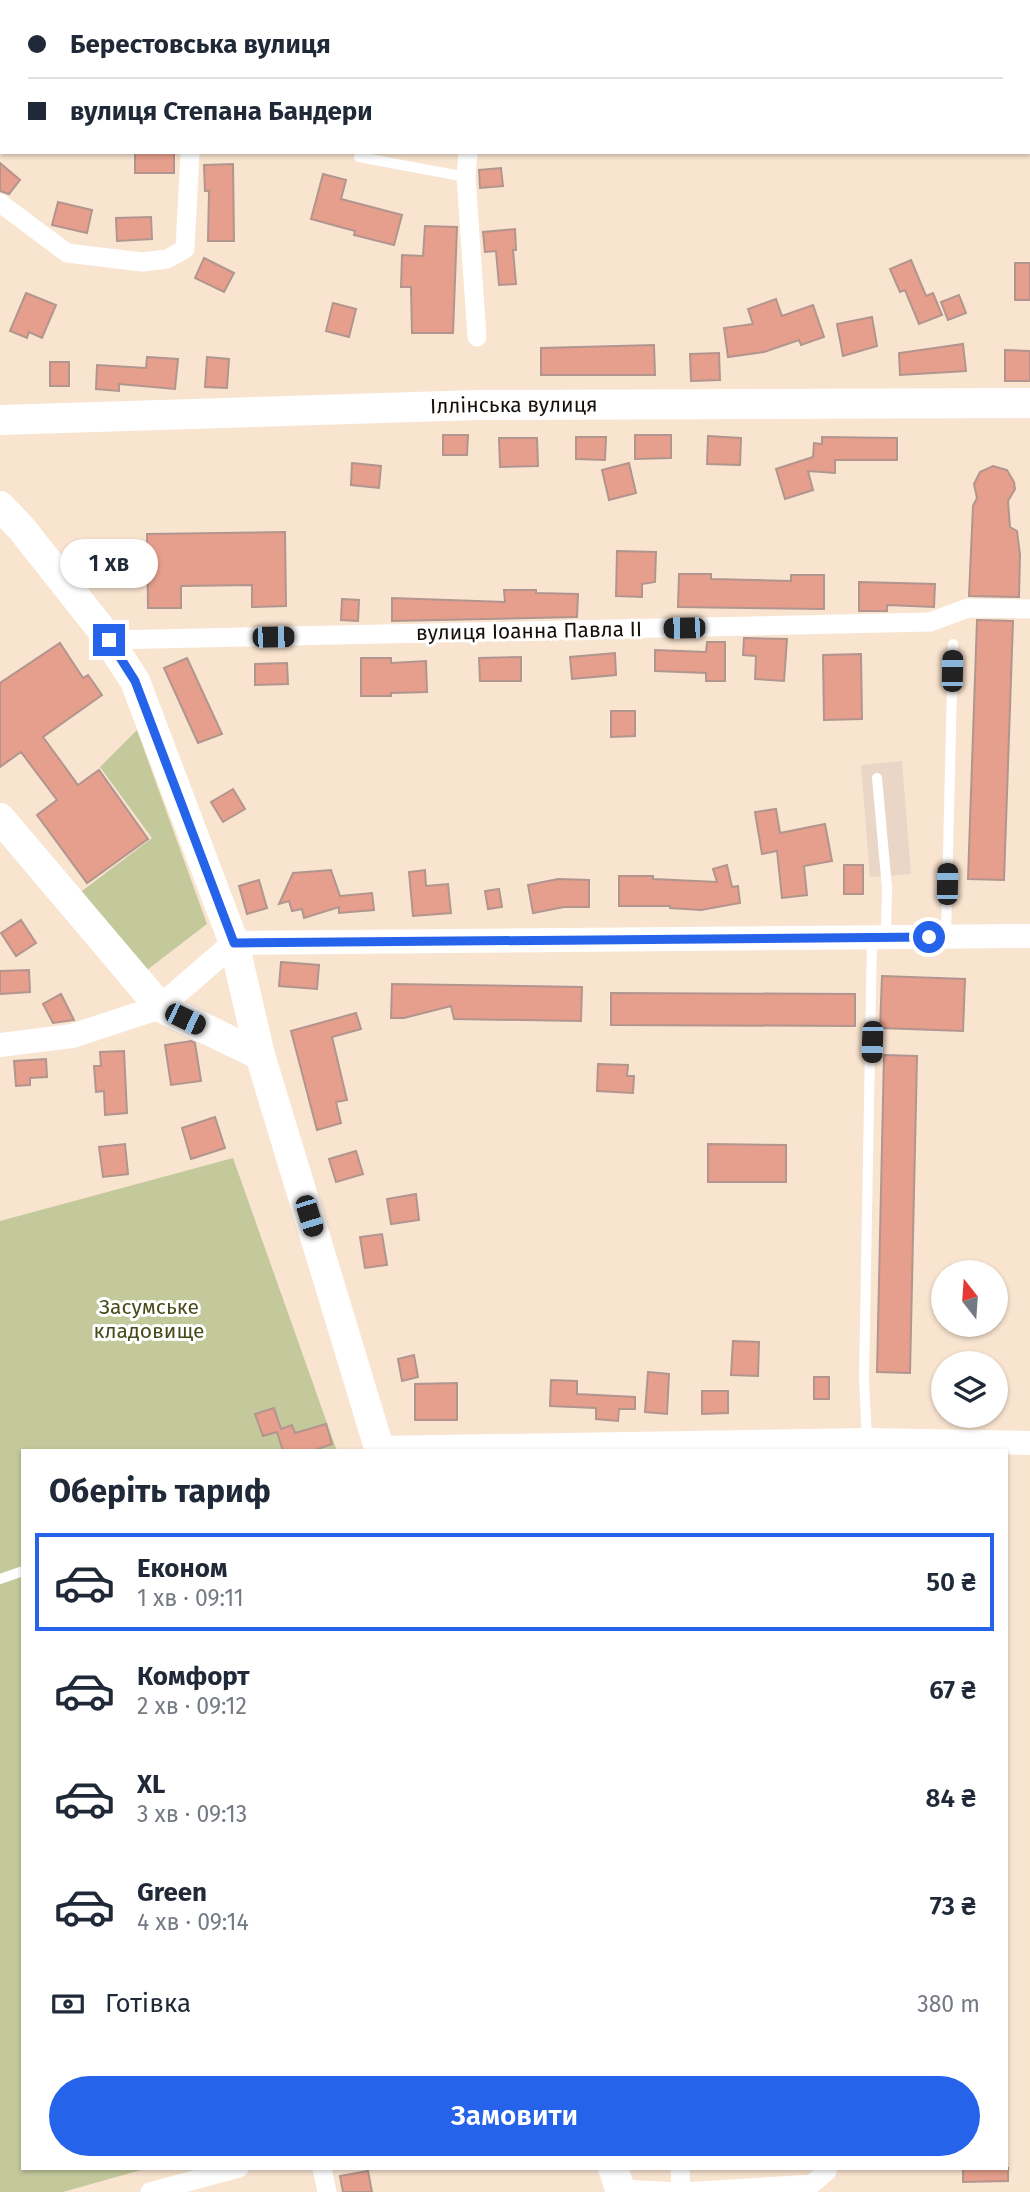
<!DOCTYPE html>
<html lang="uk">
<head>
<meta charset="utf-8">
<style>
	body { margin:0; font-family:"Fira Sans",sans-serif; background:#f2f2f3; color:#1f2937; height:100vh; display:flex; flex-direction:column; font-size:26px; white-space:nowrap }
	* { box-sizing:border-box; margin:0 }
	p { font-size:23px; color:#747a83 }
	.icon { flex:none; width:38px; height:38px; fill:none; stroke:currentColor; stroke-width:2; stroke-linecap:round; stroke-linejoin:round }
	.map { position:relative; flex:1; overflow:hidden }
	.drawer { position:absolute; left:21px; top:1449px; width:987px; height:721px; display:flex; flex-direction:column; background:#fff; border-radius:0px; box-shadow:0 2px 5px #0004 }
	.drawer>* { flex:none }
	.banner { position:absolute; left:0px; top:0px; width:1031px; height:154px; box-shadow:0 2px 5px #0004; display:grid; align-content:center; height:154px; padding:0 28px; background:#fff }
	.needle { width:46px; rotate:343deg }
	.controls { position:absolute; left:931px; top:1260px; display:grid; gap:14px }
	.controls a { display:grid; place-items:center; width:77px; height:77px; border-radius:50%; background:#fff; box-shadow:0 2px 5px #0004; font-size:35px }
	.end { position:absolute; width:32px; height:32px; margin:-16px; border:9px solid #2563eb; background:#fff; box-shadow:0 0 0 4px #fff }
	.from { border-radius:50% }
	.bubble { position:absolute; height:49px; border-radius:24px; background:#fff; box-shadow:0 2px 5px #0004; font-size:23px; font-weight:600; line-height:49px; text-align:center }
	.car { position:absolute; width:21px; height:42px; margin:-21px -10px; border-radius:9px; box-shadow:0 0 5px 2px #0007; background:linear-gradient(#222 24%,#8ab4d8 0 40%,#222 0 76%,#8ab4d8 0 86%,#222 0) }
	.banner b { display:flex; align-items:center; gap:24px; height:66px; font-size:26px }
	.banner b+b { border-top:2px solid #e0e1e3 }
	.banner i { width:18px; height:18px; background:#1f2937 }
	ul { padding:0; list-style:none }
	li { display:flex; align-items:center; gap:21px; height:98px; margin:0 14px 10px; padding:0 14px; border:4px solid transparent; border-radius:0px }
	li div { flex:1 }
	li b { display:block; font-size:26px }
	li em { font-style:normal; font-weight:600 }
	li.selected { border-color:#2563eb }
	li>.icon { width:63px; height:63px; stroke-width:1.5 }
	h2 { padding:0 28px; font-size:32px; line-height:84px }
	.pay { display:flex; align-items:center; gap:18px; height:77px; padding:0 28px; font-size:26px }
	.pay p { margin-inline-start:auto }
	.cta { display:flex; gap:14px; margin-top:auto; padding:14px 28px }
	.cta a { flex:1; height:80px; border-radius:42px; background:#2563eb; color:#fff; font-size:28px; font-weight:600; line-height:80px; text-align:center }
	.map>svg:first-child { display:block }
	.industrial { fill:#ead6c7 }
	.green { fill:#c4c99c }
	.building { fill:#e69f8c; stroke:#b1958e; stroke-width:2 }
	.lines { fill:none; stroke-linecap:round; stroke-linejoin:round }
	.service { stroke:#fff; stroke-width:10 }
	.minor { stroke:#fff; stroke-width:19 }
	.tertiary { stroke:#fff; stroke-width:24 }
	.primary { stroke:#fff; stroke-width:30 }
	.route { stroke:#2563eb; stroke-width:9 }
	.labels { text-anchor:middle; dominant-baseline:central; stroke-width:6; stroke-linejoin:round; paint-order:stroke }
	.street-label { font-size:21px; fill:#17100a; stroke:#fff }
	.park-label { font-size:21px; fill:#484c1a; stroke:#fff }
</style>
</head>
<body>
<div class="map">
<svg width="1030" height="2192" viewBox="0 0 1030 2192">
	<rect width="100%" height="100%" fill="#f9e4d0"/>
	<path class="industrial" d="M902 761 911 874 870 877 861 765Z"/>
	<path class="green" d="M137 730 207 924 147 970 78 894 152 838 100 767Z
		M233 1158 337 1451H23V2168H148L63 2192H0V1221Z"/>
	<path class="building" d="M135 152H174V173H135Z
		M0 163 20 180 9 194 0 191Z
		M233 164 234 241H208L209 191H205L204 165Z
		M501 168 503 186 480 188 479 170Z
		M323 174 346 180 341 199 402 215 394 245 354 235 355 231 311 219Z
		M58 202 92 210 87 233 52 225Z
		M151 217 152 239 117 241 116 218Z
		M425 226 457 227 453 333H412L411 287H401L402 255 423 256Z
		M515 229 516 250H513L516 284 499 285 496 251 485 252 483 232Z
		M204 258 234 273 224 292 195 278Z
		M911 260 926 296 933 293 942 315 919 324 905 290 900 292 890 269Z
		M1015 263H1030V300H1015Z
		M26 293 56 305 42 338 29 332 27 338 10 331Z
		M959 295 966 313 948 320 941 302Z
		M776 299 782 316 813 305 824 337 801 345 799 340 764 352 728 357 724 328 753 324 748 309Z
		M333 303 356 309 349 337 326 331Z
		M872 317 877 346 843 356 837 324Z
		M963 344 966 371 900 375 899 353Z
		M654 345 655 375H541V348Z
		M1005 350 1030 351V381H1005Z
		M719 353 720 380 691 381 690 354Z
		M147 357 178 359 175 389 119 384V391L96 389 97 365 146 368Z
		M207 357 229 359 227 388 205 387Z
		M50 362H69V386H50Z
		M443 435H468L467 455H443Z
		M635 435H671V458L635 459Z
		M708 436 741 438 740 465 707 464Z
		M576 437H606L605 460 576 459Z
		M822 437 897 438V460H835V473L808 471 813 490 785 499 776 469 813 457 814 443 822 444Z
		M499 438H537L538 466 500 467Z
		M352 463 381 466 379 488 351 485Z
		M629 463 636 493 609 500 602 470Z
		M993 466 1007 470 1014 482 1015 489 1008 501 1010 527 1017 531 1020 555 1019 597 969 596 973 506 977 498 974 484 980 472Z
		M285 532 286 606 252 607V585L181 586V608H148L147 534Z
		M617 551 656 552 655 582 642 584V597L616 596Z
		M679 574H711V579L791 581V575H824V609L678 607Z
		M859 582 935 584 934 607 887 605V611H859Z
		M504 590H536V593L578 594 577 617 392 621V598L505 602Z
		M342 599 359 600 358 621 341 620Z
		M977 620 1013 621 1004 880 968 879Z
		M744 638 787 639 784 681 755 679 756 656 743 655Z
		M707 642H725V681H706V673L655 671V650L706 652Z
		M60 643 83 678 88 675 102 695 43 737 78 785 99 770 148 839 87 883 37 815 57 800 21 752 0 767V683Z
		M615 653 616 675 572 679 570 657Z
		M861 654 862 719 824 720 823 655Z
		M521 657V681H480L479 658Z
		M187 658 222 734 198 743 164 668Z
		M361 658H391V663L426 661 427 692 391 693V696H361Z
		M287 663 288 684 255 685V664Z
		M611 711H635V736L611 737Z
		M233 789 245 809 223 822 211 802Z
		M776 809 780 833 825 824 832 861 804 866 807 895 782 898 777 851 762 854 755 812Z
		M727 865 732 887 738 886 740 903 701 910 670 908V906H619V876H653V879L717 882 713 869Z
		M844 865H863V894H844Z
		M331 870 340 896 372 893 374 910 339 913V907L304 918 302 909 292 911 289 901 279 904 293 873Z
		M425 870 426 886 448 884 451 913 413 916 409 872Z
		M558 879 589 880V907H564L533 913 528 885Z
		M259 880 267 908 247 914 239 886Z
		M499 889 502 907 488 909 485 891Z
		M21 920 36 943 16 956 1 933Z
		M281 962 319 965 317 989 279 986Z
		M29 970 30 992 0 994V971Z
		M882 976 965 979 963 1031 880 1028Z
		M392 984 582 987 581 1021 454 1019 451 1006 404 1018H391Z
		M611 993 855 994V1026L611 1025Z
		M61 994 74 1020 53 1023 43 1004Z
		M356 1013 361 1029 332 1037 347 1100 336 1102 341 1123 317 1130 291 1031Z
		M191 1041 195 1043 201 1081 171 1085 165 1045Z
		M124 1051 127 1113 105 1115 104 1091 96 1092 94 1066H101L100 1052Z
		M884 1055 917 1056 910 1373 877 1372Z
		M46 1059 47 1077 30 1078V1085L16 1086 14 1061Z
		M598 1064 628 1065 627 1076H634L633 1093 597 1091Z
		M215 1117 225 1148 191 1159 182 1128Z
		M125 1144 128 1174 103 1177 99 1147Z
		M708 1144 786 1145V1182H708Z
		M356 1151 363 1174 336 1182 329 1159Z
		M416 1194 419 1220 391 1224 387 1199Z
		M382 1234 387 1265 365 1268 360 1237Z
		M733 1341 759 1342 758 1376 731 1375Z
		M414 1355 418 1377 402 1381 398 1359Z
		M648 1372 669 1374 667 1414 645 1412Z
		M814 1377H829V1399H814Z
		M551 1380 577 1381V1394L635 1397V1409H619L618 1421 596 1419V1408L550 1406Z
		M457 1383V1420H415V1384Z
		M702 1391H728V1413L702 1414Z
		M274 1408 281 1429 292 1425 295 1433 326 1424 332 1444 312 1451H283L277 1432 263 1436 255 1414Z
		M963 2168H1008V2181L963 2182Z
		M368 2171 372 2192H343L340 2176Z"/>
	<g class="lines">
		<path class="service" d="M359 157 466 177
			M877 778 887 888 886 937
			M946 937 953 644
			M867 1440 864 1379 872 938
			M0 1579 23 1571"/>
		<path class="minor" d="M185 0 186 2
			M487 2 488 0
			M0 9 2 11
			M468 152 466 177 477 337
			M0 203 67 253 142 262 167 259 185 249 190 152
			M109 640 930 622 968 608 1030 609
			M322 2168 327 2192
			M680 2168 681 2192
			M620 2189 681 2192 812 2184 827 2171V2168
			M150 2192 239 2168"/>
		<path class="tertiary" d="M0 1045 72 1036 160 1007 234 943 1030 936
			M379 1448 867 1440 1030 1443"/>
		<g class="primary">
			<path id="s1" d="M0 420 478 405 1030 403"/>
			<path d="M0 506 21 528 101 629 135 681 234 943 260 1055 380 1451"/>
			<path d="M0 818 160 1007 260 1055"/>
			<path d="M613 2168 621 2192"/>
		</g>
	</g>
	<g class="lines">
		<path class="route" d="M109 640 135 681 234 943 929 937"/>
	</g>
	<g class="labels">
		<g class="street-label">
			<text stroke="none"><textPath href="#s1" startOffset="514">Іллінська вулиця</textPath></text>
			<text transform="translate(529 631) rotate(-1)">вулиця Іоанна Павла II</text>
		</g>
		<g class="park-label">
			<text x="149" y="1307">Засумське<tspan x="149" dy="24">кладовище</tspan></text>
		</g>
	</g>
</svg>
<div class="controls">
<a><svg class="needle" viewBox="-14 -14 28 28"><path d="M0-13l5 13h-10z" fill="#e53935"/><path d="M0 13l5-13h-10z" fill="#747a83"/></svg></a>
<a><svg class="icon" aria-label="layers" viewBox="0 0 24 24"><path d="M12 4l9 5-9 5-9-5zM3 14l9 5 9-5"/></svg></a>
</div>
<i class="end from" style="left:929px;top:937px"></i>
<i class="end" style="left:109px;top:640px"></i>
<div class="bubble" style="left:60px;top:539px;width:98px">1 хв</div>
<i class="car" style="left:684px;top:628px;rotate:269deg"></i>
<i class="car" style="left:273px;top:637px;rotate:89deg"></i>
<i class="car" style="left:952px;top:671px;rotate:1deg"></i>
<i class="car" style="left:947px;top:884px;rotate:1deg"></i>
<i class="car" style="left:185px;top:1019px;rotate:116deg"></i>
<i class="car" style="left:872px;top:1042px;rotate:182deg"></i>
<i class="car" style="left:309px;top:1216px;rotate:163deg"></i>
<div class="banner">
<b><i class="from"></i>Берестовська вулиця</b>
<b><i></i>вулиця Степана Бандери</b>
</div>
<section class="drawer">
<h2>Оберіть тариф</h2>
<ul>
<li class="selected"><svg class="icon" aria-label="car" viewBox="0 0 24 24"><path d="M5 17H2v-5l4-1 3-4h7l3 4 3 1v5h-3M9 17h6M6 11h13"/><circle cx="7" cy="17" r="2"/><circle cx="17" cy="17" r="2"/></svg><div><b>Економ</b><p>1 хв · 09:11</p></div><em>50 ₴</em></li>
<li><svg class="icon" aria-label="car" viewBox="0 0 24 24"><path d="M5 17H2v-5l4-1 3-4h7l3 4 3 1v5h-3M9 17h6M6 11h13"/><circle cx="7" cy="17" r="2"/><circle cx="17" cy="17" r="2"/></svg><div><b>Комфорт</b><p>2 хв · 09:12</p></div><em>67 ₴</em></li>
<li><svg class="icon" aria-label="car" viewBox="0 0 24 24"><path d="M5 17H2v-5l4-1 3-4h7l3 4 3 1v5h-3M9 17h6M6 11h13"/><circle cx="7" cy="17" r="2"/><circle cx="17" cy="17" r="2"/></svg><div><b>XL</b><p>3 хв · 09:13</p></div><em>84 ₴</em></li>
<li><svg class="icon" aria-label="car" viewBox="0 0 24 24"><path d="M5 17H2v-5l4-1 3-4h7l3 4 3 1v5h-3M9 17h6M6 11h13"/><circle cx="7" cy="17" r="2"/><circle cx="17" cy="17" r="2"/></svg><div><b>Green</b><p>4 хв · 09:14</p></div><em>73 ₴</em></li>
</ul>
<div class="pay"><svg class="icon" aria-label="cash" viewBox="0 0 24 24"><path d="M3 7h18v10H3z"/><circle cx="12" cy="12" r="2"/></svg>Готівка<p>380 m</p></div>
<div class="cta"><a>Замовити</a></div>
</section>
</div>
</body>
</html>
